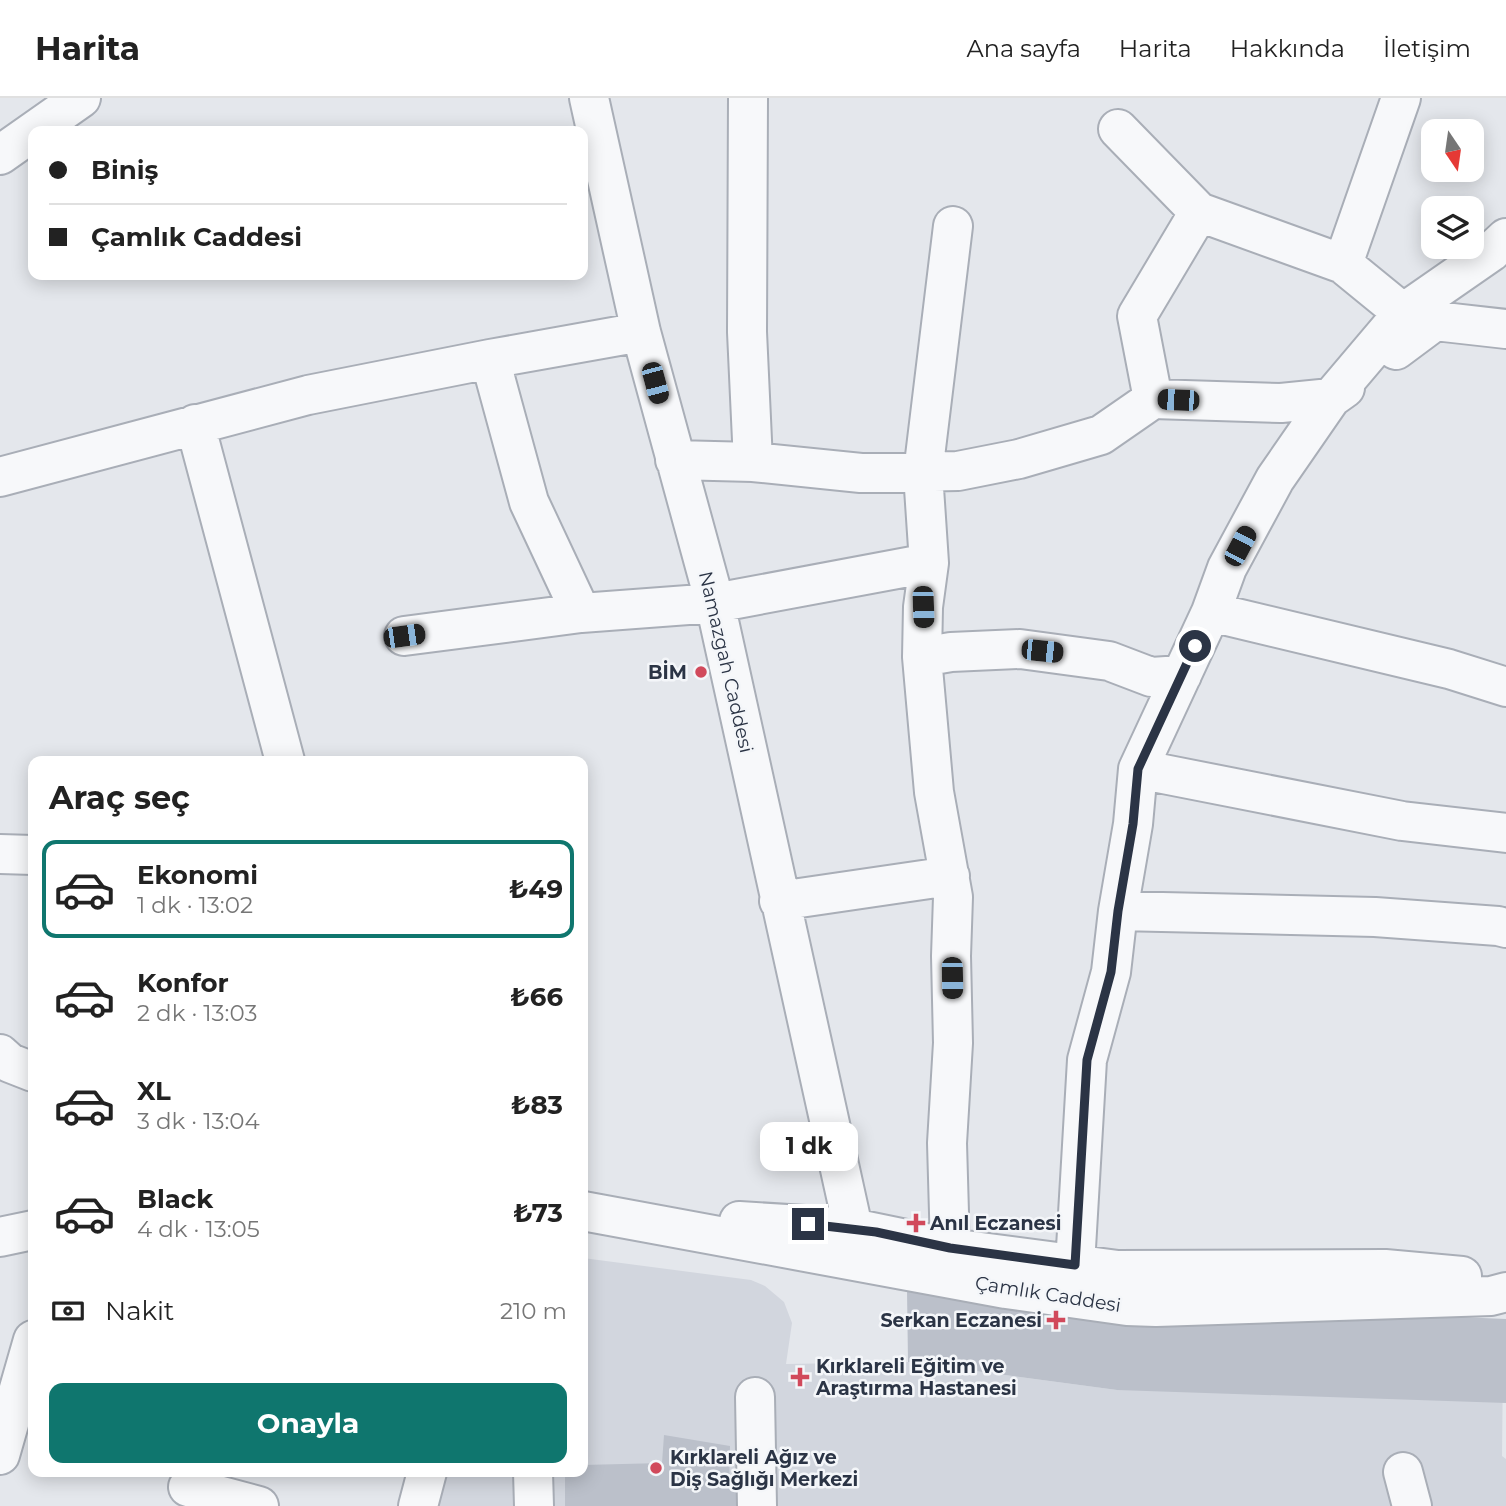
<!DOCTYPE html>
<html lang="tr">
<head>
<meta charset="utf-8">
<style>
	body { margin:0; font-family:Montserrat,sans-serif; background:#f6f6f6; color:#222; height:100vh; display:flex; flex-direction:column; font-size:26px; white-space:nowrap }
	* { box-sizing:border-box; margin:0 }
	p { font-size:23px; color:#767676 }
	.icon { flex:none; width:38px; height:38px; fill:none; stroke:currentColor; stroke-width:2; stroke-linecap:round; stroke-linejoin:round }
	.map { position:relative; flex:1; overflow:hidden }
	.details { position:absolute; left:28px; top:658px; width:560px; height:721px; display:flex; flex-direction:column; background:#fff; border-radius:14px; box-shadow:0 4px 18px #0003 }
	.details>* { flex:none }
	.hud { position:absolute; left:28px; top:28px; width:560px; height:154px; border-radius:14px; box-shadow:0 4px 18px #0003; display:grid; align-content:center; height:154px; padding:0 21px; background:#fff }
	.needle { width:46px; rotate:167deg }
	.buttons { position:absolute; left:1421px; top:21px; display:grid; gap:14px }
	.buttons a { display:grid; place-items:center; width:63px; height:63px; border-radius:14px; background:#fff; box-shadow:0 4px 18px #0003; font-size:35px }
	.end { position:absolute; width:32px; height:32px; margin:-16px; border:9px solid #2b3445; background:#fff; box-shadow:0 0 0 4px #fff }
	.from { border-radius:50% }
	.bubble { position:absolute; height:49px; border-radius:14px; background:#fff; box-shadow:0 4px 18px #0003; font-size:23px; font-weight:700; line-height:49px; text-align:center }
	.car { position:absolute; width:21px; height:42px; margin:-21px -10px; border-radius:9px; box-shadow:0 0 5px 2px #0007; background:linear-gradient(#222 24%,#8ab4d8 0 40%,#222 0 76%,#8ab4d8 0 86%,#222 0) }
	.hud b { display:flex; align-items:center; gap:24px; height:66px; font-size:26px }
	.hud b+b { border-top:2px solid #e0e0e0 }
	.hud i { width:18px; height:18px; background:#222 }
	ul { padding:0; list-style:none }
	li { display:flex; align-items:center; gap:21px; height:98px; margin:0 14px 10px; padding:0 7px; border:4px solid transparent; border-radius:14px }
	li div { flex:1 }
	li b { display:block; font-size:26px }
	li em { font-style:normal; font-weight:700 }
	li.on { border-color:#0f766e }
	li>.icon { width:63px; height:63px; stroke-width:1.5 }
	h2 { padding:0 21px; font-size:32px; line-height:84px }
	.pay { display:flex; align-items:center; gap:18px; height:77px; padding:0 21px; font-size:26px }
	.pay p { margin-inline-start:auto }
	.button { display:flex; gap:14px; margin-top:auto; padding:14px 21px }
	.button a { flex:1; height:80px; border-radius:14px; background:#0f766e; color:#fff; font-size:28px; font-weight:700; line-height:80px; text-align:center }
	header { display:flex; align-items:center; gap:42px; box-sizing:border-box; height:98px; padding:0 35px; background:#fff; border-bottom:2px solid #e0e0e0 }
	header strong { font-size:33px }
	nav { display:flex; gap:38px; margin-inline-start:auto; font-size:24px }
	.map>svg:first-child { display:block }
	.built { fill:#d2d6de }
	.building { fill:#bbc0ca }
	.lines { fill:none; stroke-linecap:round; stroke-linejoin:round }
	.minor-casing { stroke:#a9aeb7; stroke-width:42 }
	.minor { stroke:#f7f8fa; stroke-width:38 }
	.route { stroke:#2b3445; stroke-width:9 }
	.poi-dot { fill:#d1495b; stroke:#f4f6f9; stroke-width:2.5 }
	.labels { text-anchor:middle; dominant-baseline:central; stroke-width:5; stroke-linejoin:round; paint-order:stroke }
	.street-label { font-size:19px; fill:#2b3445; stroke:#f4f6f9 }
	.poi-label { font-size:19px; font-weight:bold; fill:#2b3445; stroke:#f4f6f9; text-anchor:start }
</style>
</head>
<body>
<header>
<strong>Harita</strong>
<nav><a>Ana sayfa</a><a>Harita</a><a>Hakkında</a><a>İletişim</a></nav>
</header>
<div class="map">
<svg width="1506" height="1408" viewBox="0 0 1506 1408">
	<rect width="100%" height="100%" fill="#e4e7ec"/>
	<path class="built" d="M583 1160 751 1182 765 1188 784 1204 792 1225 786 1266 908 1264 1117 1292 1503 1261 1502 1358 1506 1361V1408H437L445 1374H583Z"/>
	<path class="building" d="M907 1192 1137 1223 1321 1213 1506 1221V1305L1117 1292 908 1264Z
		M664 1337 730 1348 729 1391 741 1394 740 1408H565V1374H583V1367L662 1365Z"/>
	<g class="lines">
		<defs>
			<path id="minor" d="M589 0 641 234 715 505 853 1130
				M748 0 747 234 753 364
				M1401 0 1343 166 1403 215
				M1118 31 1199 114 1343 166
				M0 57 81 0
				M1396 252 1435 223 1506 231
				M490 261 529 404 581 515
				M1153 301 1137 218 1199 114
				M195 326 285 663
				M675 362 753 364 861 375 958 373 1019 361 1101 337 1153 301 1281 305 1331 300 1345 290
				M0 379 308 297 490 261 641 234
				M1211 514 1449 571 1506 589
				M404 538 581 515 715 505 929 465
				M922 559 951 554 1020 551 1109 563 1151 579 1182 577
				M1138 671 1402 723 1506 735
				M0 756 33 757
				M779 803 950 778
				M1118 813 1375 819 1498 828 1506 830
				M0 956 10 965 33 974
				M583 1113 1006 1191 1127 1208 1156 1209 1491 1198 1506 1194
				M739 1123 853 1130 950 1150 1118 1172 1385 1171 1462 1178
				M0 1139 33 1132
				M950 1150 947 1045 953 945 951 858 953 799 934 694 922 559 923 509 929 465 923 375 953 128
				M1075 1167 1087 962 1111 874 1118 813 1133 726 1138 671 1211 514 1227 470 1275 381 1331 300 1403 215 1491 154 1506 140
				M755 1299 757 1408
				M0 1357 33 1242
				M533 1374 534 1408
				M1403 1374 1412 1408
				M188 1389 259 1408
				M418 1408 427 1374"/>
		</defs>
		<use href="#minor" class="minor-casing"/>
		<use href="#minor" class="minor"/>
	</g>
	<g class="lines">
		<path class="route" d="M808 1126 876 1134 950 1150 1075 1167 1087 962 1111 874 1118 813 1133 726 1138 671 1195 548"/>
	</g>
	<g class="poi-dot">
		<circle cx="701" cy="574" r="7"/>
		<path d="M912.5 1114.5h7v7h7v7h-7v7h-7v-7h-7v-7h7z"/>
		<path d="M1052.5 1211.5h7v7h7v7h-7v7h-7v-7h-7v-7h7z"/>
		<path d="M796.5 1268.5h7v7h7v7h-7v7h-7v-7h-7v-7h7z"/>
		<circle cx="656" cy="1370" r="7"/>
	</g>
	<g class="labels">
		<g class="street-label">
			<text transform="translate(726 564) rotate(77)">Namazgah Caddesi</text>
			<text transform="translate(1048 1196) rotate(9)">Çamlık Caddesi</text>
		</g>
		<g class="poi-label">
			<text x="687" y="574" text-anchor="end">BİM</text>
			<text x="930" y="1125">Anıl Eczanesi</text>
			<text x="1042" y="1222" text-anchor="end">Serkan Eczanesi</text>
			<text x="816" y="1268">Kırklareli Eğitim ve<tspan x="816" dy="22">Araştırma Hastanesi</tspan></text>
			<text x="670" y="1359">Kırklareli Ağız ve<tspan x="670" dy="22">Diş Sağlığı Merkezi</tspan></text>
		</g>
	</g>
</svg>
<div class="buttons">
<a><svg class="needle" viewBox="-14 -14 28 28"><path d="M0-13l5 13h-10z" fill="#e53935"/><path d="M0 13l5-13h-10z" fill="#767676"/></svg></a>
<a><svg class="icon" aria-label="layers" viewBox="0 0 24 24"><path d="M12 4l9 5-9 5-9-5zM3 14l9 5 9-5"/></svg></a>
</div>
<i class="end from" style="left:1195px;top:548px"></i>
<i class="end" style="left:808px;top:1126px"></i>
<div class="bubble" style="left:760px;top:1024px;width:98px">1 dk</div>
<i class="car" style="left:655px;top:285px;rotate:165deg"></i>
<i class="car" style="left:1178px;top:302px;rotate:272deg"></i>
<i class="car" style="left:1240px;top:448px;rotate:28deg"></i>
<i class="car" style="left:923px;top:509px;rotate:178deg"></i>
<i class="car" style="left:404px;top:538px;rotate:82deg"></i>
<i class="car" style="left:1042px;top:553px;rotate:96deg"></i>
<i class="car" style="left:952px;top:880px;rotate:179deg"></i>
<div class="hud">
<b><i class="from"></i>Biniş</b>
<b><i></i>Çamlık Caddesi</b>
</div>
<section class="details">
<h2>Araç seç</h2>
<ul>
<li class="on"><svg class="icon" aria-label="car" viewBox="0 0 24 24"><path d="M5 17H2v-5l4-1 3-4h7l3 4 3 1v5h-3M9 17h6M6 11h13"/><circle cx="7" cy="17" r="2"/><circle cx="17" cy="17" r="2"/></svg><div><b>Ekonomi</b><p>1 dk · 13:02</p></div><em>₺49</em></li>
<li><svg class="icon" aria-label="car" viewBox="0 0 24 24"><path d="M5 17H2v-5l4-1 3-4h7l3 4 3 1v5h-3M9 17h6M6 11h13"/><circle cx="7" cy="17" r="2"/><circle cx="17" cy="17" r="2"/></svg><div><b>Konfor</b><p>2 dk · 13:03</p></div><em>₺66</em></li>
<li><svg class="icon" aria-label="car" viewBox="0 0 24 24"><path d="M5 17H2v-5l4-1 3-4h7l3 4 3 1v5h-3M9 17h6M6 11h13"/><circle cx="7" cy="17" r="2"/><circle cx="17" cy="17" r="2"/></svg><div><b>XL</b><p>3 dk · 13:04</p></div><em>₺83</em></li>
<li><svg class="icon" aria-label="car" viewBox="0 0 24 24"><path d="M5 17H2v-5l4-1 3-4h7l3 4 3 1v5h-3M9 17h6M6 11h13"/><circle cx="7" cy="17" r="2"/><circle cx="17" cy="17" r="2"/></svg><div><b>Black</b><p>4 dk · 13:05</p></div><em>₺73</em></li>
</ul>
<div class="pay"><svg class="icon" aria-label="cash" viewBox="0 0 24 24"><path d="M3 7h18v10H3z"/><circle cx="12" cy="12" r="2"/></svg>Nakit<p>210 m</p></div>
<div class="button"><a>Onayla</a></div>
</section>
</div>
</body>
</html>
